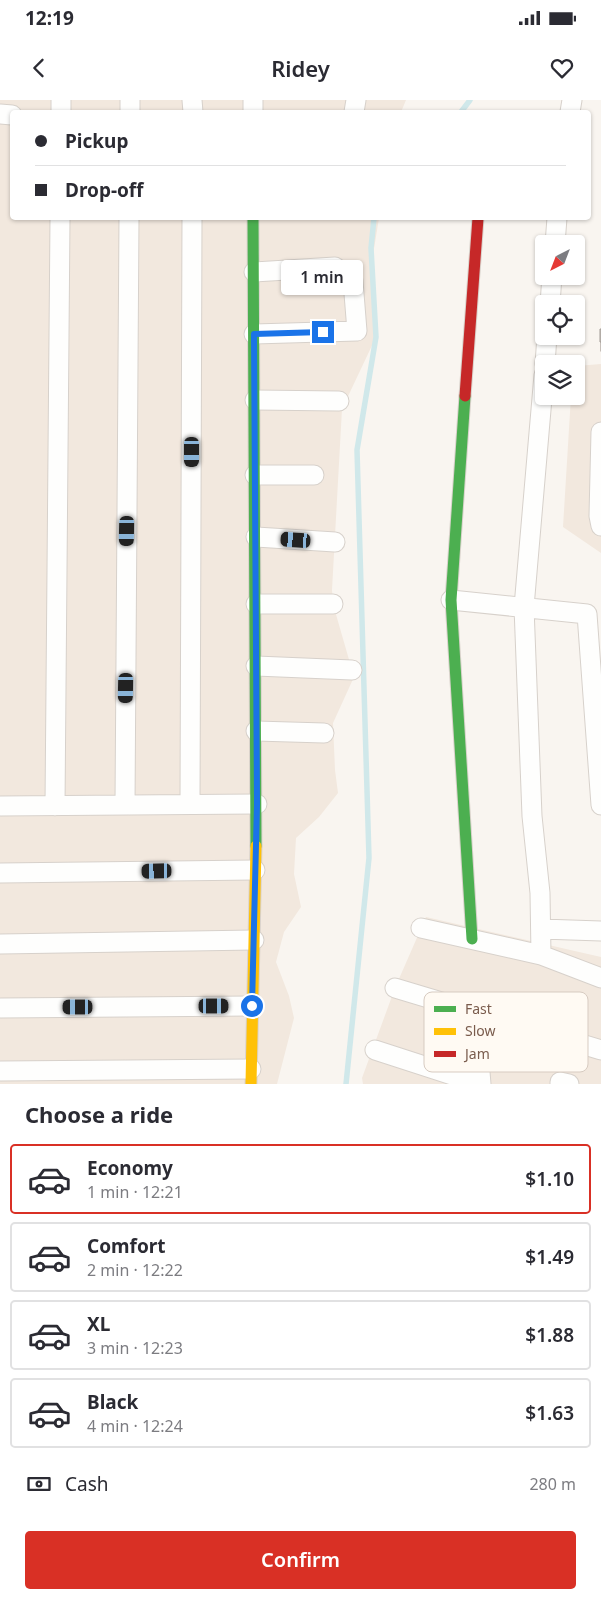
<!DOCTYPE html>
<html lang="en">
<head>
<meta charset="utf-8">
<style>
	body { margin:0; font-family:"Noto Sans",sans-serif; background:#f7f7f7; color:#2b2b33; height:100vh; display:flex; flex-direction:column; font-size:19px; white-space:nowrap }
	* { box-sizing:border-box; margin:0 }
	p { font-size:16px; color:#7c7c81 }
	.icon { flex:none; width:28px; height:28px; fill:none; stroke:currentColor; stroke-width:2; stroke-linecap:round; stroke-linejoin:round }
	.map { position:relative; height:984px; overflow:hidden }
	.sheet { display:flex; flex-direction:column; background:#fff; flex:1 }
	.sheet>* { flex:none }
	.guide { position:absolute; left:10px; top:10px; width:581px; height:110px; border-radius:5px; box-shadow:0 1px 4px #0004; display:grid; align-content:center; height:110px; padding:0 25px; background:#fff }
	.needle { width:32px; rotate:222deg }
	.controls { position:absolute; left:535px; top:135px; display:grid; gap:10px }
	.controls a { display:grid; place-items:center; width:50px; height:50px; border-radius:5px; background:#fff; box-shadow:0 1px 4px #0004; font-size:25px }
	.end { position:absolute; width:22px; height:22px; margin:-11px; border:6px solid #1a73e8; background:#fff; box-shadow:0 0 0 2px #fff }
	.from { border-radius:50% }
	.bubble { position:absolute; height:35px; border-radius:5px; background:#fff; box-shadow:0 1px 4px #0004; font-size:16px; font-weight:600; line-height:35px; text-align:center }
	.car { position:absolute; width:15px; height:30px; margin:-15px -8px; border-radius:6px; box-shadow:0 0 4px 1px #0007; background:linear-gradient(#222 24%,#8ab4d8 0 40%,#222 0 76%,#8ab4d8 0 86%,#222 0) }
	.guide b { display:flex; align-items:center; gap:18px; height:48px; font-size:19px }
	.guide b+b { border-top:1px solid #e1e1e2 }
	.guide i { width:12px; height:12px; background:#2b2b33 }
	ul { padding:0; list-style:none }
	li { display:flex; align-items:center; gap:15px; height:70px; margin:0 10px 8px; padding:0 15px; border:2px solid #e1e1e2; border-radius:5px }
	li div { flex:1 }
	li b { display:block; font-size:19px }
	li em { font-style:normal; font-weight:600 }
	li.on { border-color:#d93025 }
	li>.icon { width:45px; height:45px; stroke-width:1.5 }
	h2 { padding:0 25px; font-size:22px; line-height:60px }
	.pay { display:flex; align-items:center; gap:12px; height:55px; padding:0 25px; font-size:19px }
	.pay p { margin-inline-start:auto }
	.action { display:flex; gap:10px; margin-top:auto; padding:10px 25px }
	.action a { flex:1; height:58px; border-radius:5px; background:#d93025; color:#fff; font-size:20px; font-weight:600; line-height:58px; text-align:center }
	.status { display:flex; justify-content:space-between; align-items:center; height:35px; padding:0 25px; background:#fff; direction:ltr }
	.status svg { height:14px; fill:currentColor }
	header { display:flex; justify-content:space-between; align-items:center; height:65px; padding:0 25px; background:#fff; font-size:22px; font-weight:600 }
	.map>svg:first-child { display:block }
	.residential { fill:#f2e8de }
	.lines { fill:none; stroke-linecap:round; stroke-linejoin:round }
	.stream { stroke:#d0e8ea; stroke-width:5.5 }
	.street-casing { stroke:#d7d1cb; stroke-width:21 }
	.fast-casing { stroke:#d9d2cb; stroke-width:13 }
	.slow-casing { stroke:#d9d2cb; stroke-width:13 }
	.jam-casing { stroke:#d9d2cb; stroke-width:13 }
	.street { stroke:#fefefd; stroke-width:19 }
	.fast { stroke:#4caf50; stroke-width:11 }
	.slow { stroke:#ffc107; stroke-width:11 }
	.jam { stroke:#c62828; stroke-width:11 }
	.wall { fill:#c6bfb9 }
	.building { fill:#e6ded7; stroke:#a19b96 }
	.route { stroke:#1a73e8; stroke-width:6 }
	.key { fill:#fffaf3; stroke:#d7cbc1; stroke-width:1 }
	.key-label { font-size:14px; fill:#7a5c4d }
</style>
</head>
<body>
<div class="status"><b>12:19</b><svg viewBox="0 0 49 12"><path d="M0 12V9h3v3zM5 12V6h3v6zM10 12V3h3v9zM15 12V0h3v12zM26 1h20v11H26zM47 4h2v5h-2z"/></svg></div>
<header><svg class="icon" aria-label="back" viewBox="0 0 24 24"><path d="M15 5l-7 7 7 7"/></svg>Ridey<svg class="icon" aria-label="heart" viewBox="0 0 24 24"><path d="M12 20l-8-8c-3-5 5-10 8-4 3-6 11-1 8 4z"/></svg></header>
<div class="map">
<svg width="601" height="984" viewBox="0 0 601 984">
	<rect width="100%" height="100%" fill="#f9f5f0"/>
	<path class="residential" d="M0 0H406L401 12H12V118H379L372 161 376 237 342 309 332 490 333 504 354 577 333 623 335 670 338 693 319 717 296 738 294 774 301 807 284 832 276 862 289 896 294 918 277 984H0Z
		M601 264V453L563 427 571 296H576V266Z
		M426 817 601 857V984H363L362 978 395 888Z"/>
	<g class="lines">
		<path class="stream" d="M461 12 470 0
			M346 984 369 758 357 350 376 237 371 148 374 118"/>
		<defs>
			<path id="street" d="M61 0V12
				M130 0V12
				M192 0 193 12
				M253 12V0
				M354 12 356 0
				M570 12 572 0
				M0 14 12 15
				M555 144 557 118
				M254 172 335 167 353 181 357 231 254 234
				M550 204 552 176
				M545 264 547 236
				M544 275 524 507 532 716 540 793 541 855 601 878
				M255 300 339 301
				M601 332 599 416 601 426
				M255 375H314
				M256 437 335 442
				M451 500 587 514 601 705
				M256 504H333
				M256 566 352 570
				M256 631 324 633
				M190 704 192 118
				M125 705 129 118
				M0 706 257 704
				M55 706 60 118
				M0 773 255 770
				M421 828 541 855
				M541 829 601 831
				M0 844 254 840
				M395 888 475 912
				M0 908 252 906
				M375 950 480 984
				M0 971 251 969
				M481 984 475 912 601 950
				M560 984V982L569 984"/>
			<path id="fast" d="M253 118 256 746
				M465 296 451 500 472 839"/>
			<path id="slow" d="M251 984 256 746"/>
			<path id="jam" d="M465 296 478 118"/>
		</defs>
		<use href="#street" class="street-casing"/>
		<use href="#fast" class="fast-casing"/>
		<use href="#slow" class="slow-casing"/>
		<use href="#jam" class="jam-casing"/>
		<use href="#street" class="street"/>
		<use href="#fast" class="fast"/>
		<use href="#slow" class="slow"/>
		<use href="#jam" class="jam"/>
	</g>
	<path class="wall" d="M600 229H601V252L600 251Z"/>
	<path class="building" d="M600 229H601V242H600Z"/>
	<g class="lines">
		<path class="route" d="M252 906 257 704 254 234 323 232"/>
	</g>
	<rect x="424" y="892" width="164" height="80" rx="8" class="key"/>
	<rect x="434" y="906" width="22" height="6" fill="#4caf50"/>
	<rect x="434" y="928" width="22" height="7" fill="#ffc107"/>
	<rect x="434" y="951" width="22" height="6" fill="#c62828"/>
	<g class="key-label">
		<text x="465" y="914">Fast</text>
		<text x="465" y="936">Slow</text>
		<text x="465" y="959">Jam</text>
	</g>
</svg>
<div class="controls">
<a><svg class="needle" viewBox="-14 -14 28 28"><path d="M0-13l5 13h-10z" fill="#e53935"/><path d="M0 13l5-13h-10z" fill="#7c7c81"/></svg></a>
<a><svg class="icon" aria-label="locate" viewBox="0 0 24 24"><circle cx="12" cy="12" r="6"/><path d="M12 2v4M12 18v4M2 12h4M18 12h4"/></svg></a>
<a><svg class="icon" aria-label="layers" viewBox="0 0 24 24"><path d="M12 4l9 5-9 5-9-5zM3 14l9 5 9-5"/></svg></a>
</div>
<i class="end from" style="left:252px;top:906px"></i>
<i class="end" style="left:323px;top:232px"></i>
<div class="bubble" style="left:281px;top:160px;width:82px">1 min</div>
<i class="car" style="left:192px;top:352px;rotate:180deg"></i>
<i class="car" style="left:127px;top:431px;rotate:181deg"></i>
<i class="car" style="left:296px;top:440px;rotate:274deg"></i>
<i class="car" style="left:126px;top:588px;rotate:181deg"></i>
<i class="car" style="left:157px;top:771px;rotate:269deg"></i>
<i class="car" style="left:214px;top:906px;rotate:90deg"></i>
<i class="car" style="left:78px;top:907px;rotate:270deg"></i>
<div class="guide">
<b><i class="from"></i>Pickup</b>
<b><i></i>Drop-off</b>
</div>
</div>
<section class="sheet">
<h2>Choose a ride</h2>
<ul>
<li class="on"><svg class="icon" aria-label="car" viewBox="0 0 24 24"><path d="M5 17H2v-5l4-1 3-4h7l3 4 3 1v5h-3M9 17h6M6 11h13"/><circle cx="7" cy="17" r="2"/><circle cx="17" cy="17" r="2"/></svg><div><b>Economy</b><p>1 min · 12:21</p></div><em>$1.10</em></li>
<li><svg class="icon" aria-label="car" viewBox="0 0 24 24"><path d="M5 17H2v-5l4-1 3-4h7l3 4 3 1v5h-3M9 17h6M6 11h13"/><circle cx="7" cy="17" r="2"/><circle cx="17" cy="17" r="2"/></svg><div><b>Comfort</b><p>2 min · 12:22</p></div><em>$1.49</em></li>
<li><svg class="icon" aria-label="car" viewBox="0 0 24 24"><path d="M5 17H2v-5l4-1 3-4h7l3 4 3 1v5h-3M9 17h6M6 11h13"/><circle cx="7" cy="17" r="2"/><circle cx="17" cy="17" r="2"/></svg><div><b>XL</b><p>3 min · 12:23</p></div><em>$1.88</em></li>
<li><svg class="icon" aria-label="car" viewBox="0 0 24 24"><path d="M5 17H2v-5l4-1 3-4h7l3 4 3 1v5h-3M9 17h6M6 11h13"/><circle cx="7" cy="17" r="2"/><circle cx="17" cy="17" r="2"/></svg><div><b>Black</b><p>4 min · 12:24</p></div><em>$1.63</em></li>
</ul>
<div class="pay"><svg class="icon" aria-label="cash" viewBox="0 0 24 24"><path d="M3 7h18v10H3z"/><circle cx="12" cy="12" r="2"/></svg>Cash<p>280 m</p></div>
<div class="action"><a>Confirm</a></div>
</section>
</body>
</html>
